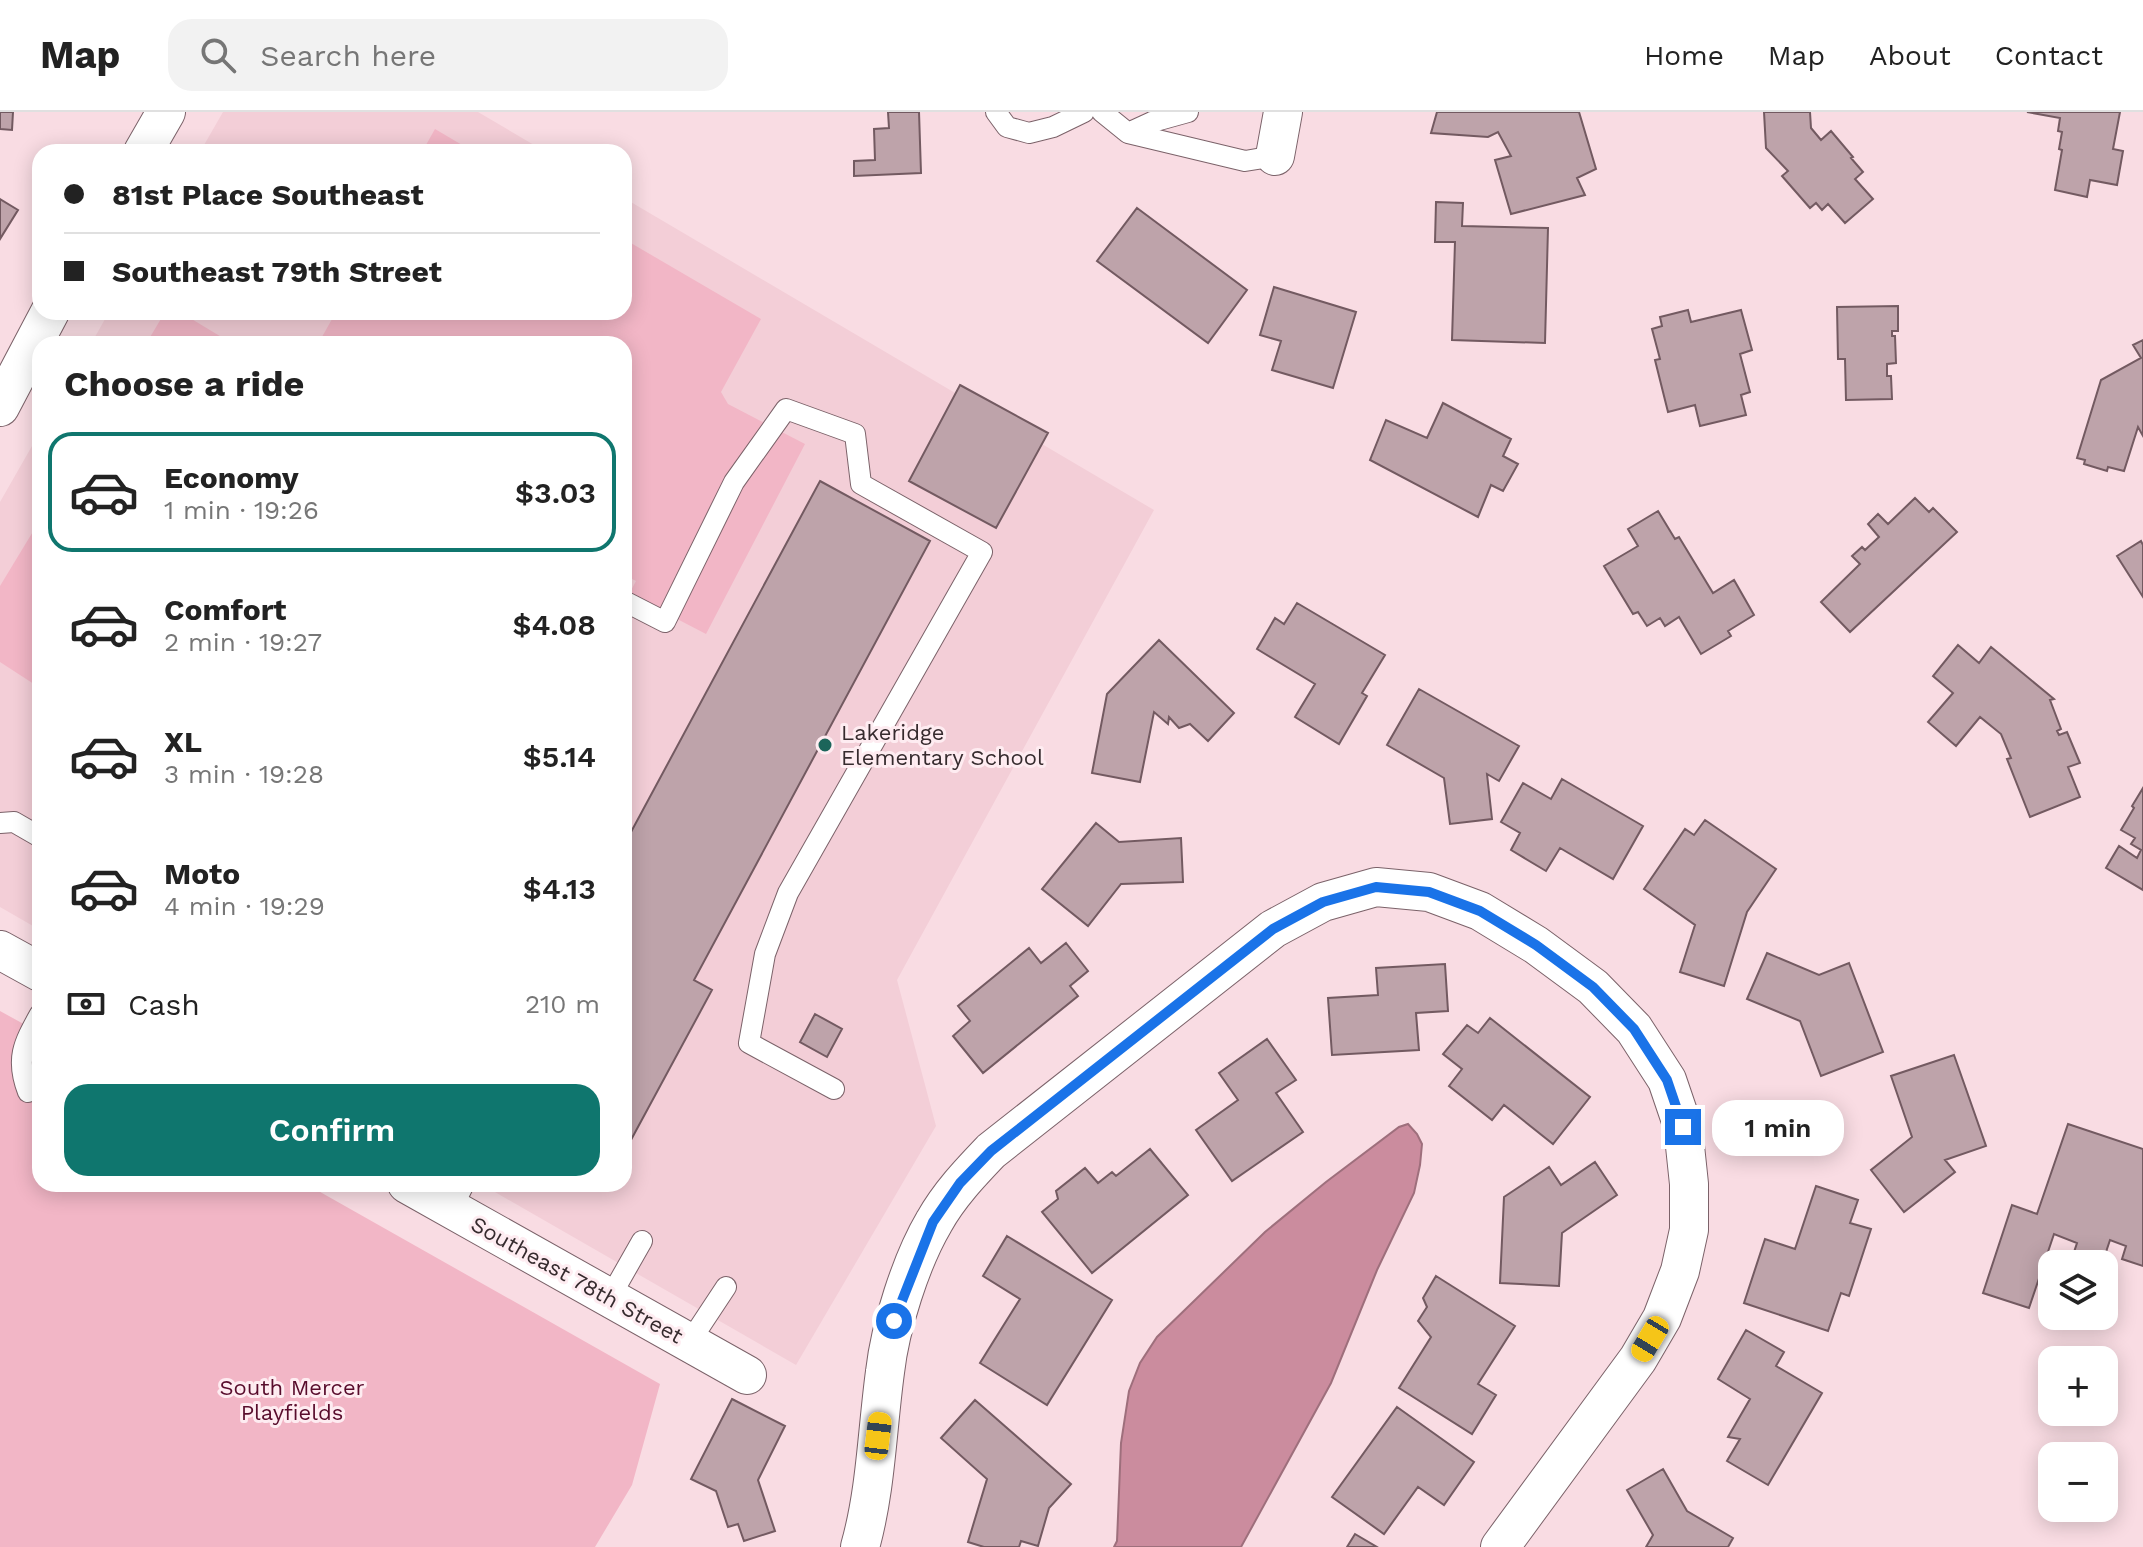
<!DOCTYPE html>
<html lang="en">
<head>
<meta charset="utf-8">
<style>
	body { margin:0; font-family:"Work Sans",sans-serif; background:#f2f2f2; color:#222; height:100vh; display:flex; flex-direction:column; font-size:30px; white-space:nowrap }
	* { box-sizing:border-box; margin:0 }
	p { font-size:26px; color:#767676 }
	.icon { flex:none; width:44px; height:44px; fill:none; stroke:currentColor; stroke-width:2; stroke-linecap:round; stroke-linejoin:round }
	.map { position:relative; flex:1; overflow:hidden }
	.panel { position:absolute; left:32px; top:224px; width:600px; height:856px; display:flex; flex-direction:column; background:#fff; border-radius:24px; box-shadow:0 4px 20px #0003 }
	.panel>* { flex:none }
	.guide { position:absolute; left:32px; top:32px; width:600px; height:176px; border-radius:24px; box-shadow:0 4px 20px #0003; display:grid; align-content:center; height:176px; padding:0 32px; background:#fff }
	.controls { position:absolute; left:2038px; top:1138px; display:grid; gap:16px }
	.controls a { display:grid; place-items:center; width:80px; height:80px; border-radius:16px; background:#fff; box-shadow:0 4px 20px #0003; font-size:40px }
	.end { position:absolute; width:36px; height:36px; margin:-18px; border:10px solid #1a73e8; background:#fff; box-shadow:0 0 0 4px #fff }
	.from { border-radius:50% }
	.bubble { position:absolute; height:56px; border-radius:24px; background:#fff; box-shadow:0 4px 20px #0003; font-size:26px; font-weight:600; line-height:56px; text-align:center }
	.car { position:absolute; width:24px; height:48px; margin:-24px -12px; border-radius:10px; box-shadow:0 0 6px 2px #0007; background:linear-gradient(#f5c518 24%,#345 0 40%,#f5c518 0 76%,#345 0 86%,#f5c518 0) }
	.guide b { display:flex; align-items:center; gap:28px; height:76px; font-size:30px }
	.guide b+b { border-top:2px solid #e0e0e0 }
	.guide i { width:20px; height:20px; background:#222 }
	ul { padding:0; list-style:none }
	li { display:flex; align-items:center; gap:24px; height:120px; margin:0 16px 12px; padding:0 16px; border:4px solid transparent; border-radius:24px }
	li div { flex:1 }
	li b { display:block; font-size:30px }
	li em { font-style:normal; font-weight:600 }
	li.active { border-color:#0f766e }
	li>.icon { width:72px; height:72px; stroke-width:1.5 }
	h2 { padding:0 32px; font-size:36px; line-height:96px }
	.pay { display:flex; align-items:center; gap:20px; height:88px; padding:0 32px; font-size:30px }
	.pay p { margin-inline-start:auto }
	.primary-button { display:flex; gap:16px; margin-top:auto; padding:16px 32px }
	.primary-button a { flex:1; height:92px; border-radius:24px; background:#0f766e; color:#fff; font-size:32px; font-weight:600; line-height:92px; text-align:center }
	header { display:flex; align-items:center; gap:48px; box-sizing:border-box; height:112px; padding:0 40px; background:#fff; border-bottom:2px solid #e0e0e0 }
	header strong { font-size:38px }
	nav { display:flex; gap:44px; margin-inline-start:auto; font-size:28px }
	.search { width:560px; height:72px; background:#f2f2f2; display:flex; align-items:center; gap:20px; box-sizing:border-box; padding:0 28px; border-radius:24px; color:#767676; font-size:30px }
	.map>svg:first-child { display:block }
	.built { fill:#f3ced7 }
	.green { fill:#f2b6c6 }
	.water { fill:#cb8c9e; stroke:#9e6f7c; stroke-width:2 }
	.building { fill:#bea3aa; stroke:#735a61; stroke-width:2 }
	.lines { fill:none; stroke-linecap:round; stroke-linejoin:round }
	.service-casing { stroke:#7b6269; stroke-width:22 }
	.minor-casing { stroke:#7b6269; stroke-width:40 }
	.service { stroke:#fff; stroke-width:20 }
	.minor { stroke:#fff; stroke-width:38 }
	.route { stroke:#1a73e8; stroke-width:10 }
	.poi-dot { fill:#1c655a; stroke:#feecf1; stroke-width:3 }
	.labels { text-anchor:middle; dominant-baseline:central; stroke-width:6; stroke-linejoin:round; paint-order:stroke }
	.poi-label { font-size:22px; fill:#362b2e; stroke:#feecf1; text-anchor:start }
	.street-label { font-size:22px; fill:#362b2e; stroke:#feecf1 }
	.park-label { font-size:22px; fill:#580c2c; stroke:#feecf1 }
</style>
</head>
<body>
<header>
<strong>Map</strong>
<div class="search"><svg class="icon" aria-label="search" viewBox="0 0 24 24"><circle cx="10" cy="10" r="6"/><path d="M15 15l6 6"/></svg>Search here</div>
<nav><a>Home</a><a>Map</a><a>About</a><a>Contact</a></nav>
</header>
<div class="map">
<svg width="2143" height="1435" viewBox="0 0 2143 1435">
	<rect width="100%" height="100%" fill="#f9dce3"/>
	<path class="built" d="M223 0H478L546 40H200Z
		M624 86 1154 398 897 868 936 1014 796 1253 481 1072H624V232H91L109 200H624Z
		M40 320V818L0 795V390Z"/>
	<path class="green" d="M435 17 474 40H422Z
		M624 127 761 207 721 280 728 292 805 332 706 522 629 482 636 469 624 463V232H318L336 200H624Z
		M165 200H180L233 232H146Z
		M40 408V576L0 550V474Z
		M0 899 40 921V1072H306L660 1272 632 1373 595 1435H0Z"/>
	<path class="water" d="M1408 1012 1417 1022 1422 1032 1420 1053 1414 1081 1377 1158 1331 1271 1241 1435H1114L1117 1429 1121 1331 1129 1279 1140 1251 1157 1225 1265 1120 1326 1070 1399 1015Z"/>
	<path class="building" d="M0 0H13L12 18 0 17Z
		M888 0H919L921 61 854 64V49L875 48 874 17 889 16Z
		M1437 0H1579L1596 57 1577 66 1585 83 1511 102 1495 48 1511 44 1498 20 1488 25 1431 21Z
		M1764 0H1810L1811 16 1821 28 1831 19 1853 45 1851 46 1863 60 1855 67 1873 87 1845 111 1828 92 1822 98 1816 91 1810 96 1782 64 1788 59 1766 36Z
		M2027 0H2120L2113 37 2123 39 2117 73 2090 68 2087 85 2055 78 2062 38 2059 37 2062 20 2058 19 2060 6Z
		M0 87 18 98 0 127Z
		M1436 90 1463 91 1462 114 1548 116 1545 231 1452 228 1455 130H1435Z
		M1137 96 1247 178 1208 231 1097 149Z
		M1274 175 1356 200 1333 276 1272 258 1281 229 1260 223Z
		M1898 194V219H1892V224H1895L1896 251 1887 252V264H1891L1892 287 1846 288 1845 247H1838L1837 195Z
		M1688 198 1691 210 1741 198 1752 238 1740 242 1750 280 1741 283 1746 303 1700 314 1695 293 1668 300 1655 248 1660 247 1652 217 1662 214 1660 205Z
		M2143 228V324L2138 315 2124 359 2108 355 2107 359 2084 352 2085 348 2077 346 2101 268 2141 246 2133 233Z
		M960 273 1048 321 996 416 909 369Z
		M1443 291 1511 327 1503 344 1518 352 1503 379 1491 373 1478 405 1370 348 1386 308 1427 326Z
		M820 369 930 429 694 868 712 878 625 1039 624 733Z
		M1915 386 1929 400 1933 396 1957 420 1850 520 1821 490 1860 452 1852 444 1862 435 1865 438 1879 425 1868 412 1878 402 1888 412Z
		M1658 399 1675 427 1679 425 1713 481 1734 468 1754 503 1728 519 1731 524 1701 542 1679 505 1665 514 1660 506 1647 514 1638 500 1633 502 1604 454 1638 434 1628 417Z
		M2141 429 2143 433V485L2117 444Z
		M1297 491 1385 543 1362 581 1367 584 1339 632 1295 605 1315 572 1257 537 1275 506 1284 512Z
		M1159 528 1234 601 1208 629 1190 612 1179 616 1169 605 1168 612 1154 600 1140 670 1092 661 1107 582Z
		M1958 533 1979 551 1991 535 2054 587 2050 588 2061 617 2057 619 2059 623 2067 620 2080 651 2068 655 2080 685 2030 705 2007 647 2011 646 2001 622 1980 605 1956 634 1928 610 1953 581 1933 564Z
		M1419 577 1519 634 1499 669 1487 662 1492 707 1450 712 1444 666 1387 633Z
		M1562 667 1643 714 1613 767 1560 736 1546 759 1511 738 1520 721 1501 710 1523 671 1551 687Z
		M2143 676V778L2106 756 2119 734 2137 746 2141 738 2131 732 2135 726 2121 718 2134 696 2132 694Z
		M1705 708 1776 757 1747 800 1724 874 1680 860 1695 813 1644 777 1685 717 1694 723Z
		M1096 711 1119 730 1181 726 1183 770 1121 772 1088 814 1042 777Z
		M1066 831 1088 859 1070 874 1078 884 983 961 953 924 970 909 958 894 1029 836 1041 851Z
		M1767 841 1819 863 1849 851 1883 940 1821 964 1800 909 1747 887Z
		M1445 852 1448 899 1416 901 1419 938 1332 943 1328 886 1378 883 1376 856Z
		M815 902 842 917 827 945 800 930Z
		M1490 906 1590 985 1553 1032 1504 993 1492 1008 1449 974 1462 957 1443 942 1467 913 1478 921Z
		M1267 927 1296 968 1276 981 1303 1020 1232 1069 1196 1018 1238 988 1219 961Z
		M1954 943 1986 1034 1945 1048 1955 1060 1904 1100 1871 1058 1912 1025 1891 964Z
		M2068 1012 2143 1037V1154L2122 1147 2126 1134 2110 1128 2102 1152H2080L2071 1149 2077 1131 2054 1122 2029 1196 1983 1181 2012 1093 2037 1102Z
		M1150 1037 1188 1083 1092 1161 1042 1100 1058 1087 1056 1079 1085 1056 1098 1071 1112 1060 1116 1064Z
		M1595 1050 1617 1083 1562 1121 1559 1174 1500 1171 1504 1085 1549 1055 1561 1073Z
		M1816 1074 1858 1088 1850 1111 1871 1117 1849 1184 1841 1181 1828 1219 1744 1191 1765 1127 1795 1137Z
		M1007 1124 1112 1188 1047 1293 980 1251 1020 1187 983 1164Z
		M1436 1164 1515 1214 1478 1272 1496 1283 1472 1322 1399 1276 1431 1225 1418 1209 1427 1195 1423 1186Z
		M1746 1218 1784 1240 1776 1254 1822 1281 1768 1373 1727 1349 1740 1327 1728 1325 1750 1287 1718 1267Z
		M732 1287 785 1314 758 1368 775 1419 744 1429 738 1412 728 1415 716 1379 691 1367Z
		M975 1288 1071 1372 1049 1396 1038 1434 1021 1429 1019 1435H984L968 1430 987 1367 941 1326Z
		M1397 1295 1474 1350 1444 1393 1418 1375 1384 1422 1332 1385Z
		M1663 1357 1687 1399 1733 1426 1728 1435H1646L1653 1423 1627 1378Z
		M1355 1422 1377 1435H1347Z"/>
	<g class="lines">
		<defs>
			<path id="service" d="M996 0 1007 15 1029 21 1053 15 1084 0
				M1102 0 1128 21 1245 49 1275 44
				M1128 21 1152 10 1188 0
				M624 489 665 510 734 370 786 297 855 322 861 372 982 440 788 781 765 842 749 931 834 977
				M0 711 14 710 40 725
				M28 980C15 946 24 931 40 902
				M451 1098 464 1072
				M609 1187 642 1129
				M689 1231 726 1175"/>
			<path id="minor" d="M143 40 166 0
				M1275 44 1283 0
				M0 295 50 200
				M0 838 40 860
				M407 1072 747 1263
				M860 1435C876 1378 877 1319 885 1260 890 1215 911 1149 934 1110 949 1083 970 1061 991 1039L1273 817 1323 790 1376 775 1429 780 1480 799 1536 833 1593 875 1634 917 1667 968 1683 1015 1689 1072V1118L1680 1159 1662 1206 1638 1247 1500 1435"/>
		</defs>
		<use href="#service" class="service-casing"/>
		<use href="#minor" class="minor-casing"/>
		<use href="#service" class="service"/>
		<use href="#minor" class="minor"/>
	</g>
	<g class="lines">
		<path class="route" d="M894 1209 933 1110 960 1071 991 1039 1273 817 1323 790 1376 775 1429 780 1480 799 1536 833 1593 875 1634 917 1667 968 1683 1015"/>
	</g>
	<circle class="poi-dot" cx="825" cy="633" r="8"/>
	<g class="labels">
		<g class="poi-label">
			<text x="841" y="620">Lakeridge<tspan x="841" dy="25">Elementary School</tspan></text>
		</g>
		<g class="street-label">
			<text transform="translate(577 1168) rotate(29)">Southeast 78th Street</text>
		</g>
		<g class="park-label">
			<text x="292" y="1275">South Mercer<tspan x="292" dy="25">Playfields</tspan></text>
		</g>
	</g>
</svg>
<div class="controls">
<a><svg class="icon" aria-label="layers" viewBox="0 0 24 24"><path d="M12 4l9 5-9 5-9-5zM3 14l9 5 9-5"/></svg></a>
<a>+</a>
<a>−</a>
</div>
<i class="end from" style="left:894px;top:1209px"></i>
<i class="end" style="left:1683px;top:1015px"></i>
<div class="bubble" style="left:1712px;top:988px;width:132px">1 min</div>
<i class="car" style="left:1650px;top:1227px;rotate:211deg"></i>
<i class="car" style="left:878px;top:1324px;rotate:7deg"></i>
<div class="guide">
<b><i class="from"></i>81st Place Southeast</b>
<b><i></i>Southeast 79th Street</b>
</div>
<section class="panel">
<h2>Choose a ride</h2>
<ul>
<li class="active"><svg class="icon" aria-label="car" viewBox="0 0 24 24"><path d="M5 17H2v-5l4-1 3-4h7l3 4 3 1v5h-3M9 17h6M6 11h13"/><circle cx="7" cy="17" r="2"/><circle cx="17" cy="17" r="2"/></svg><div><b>Economy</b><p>1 min · 19:26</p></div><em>$3.03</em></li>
<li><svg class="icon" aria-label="car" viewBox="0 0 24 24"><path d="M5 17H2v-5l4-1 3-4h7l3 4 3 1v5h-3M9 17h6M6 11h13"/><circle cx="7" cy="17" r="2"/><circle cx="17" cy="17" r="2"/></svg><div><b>Comfort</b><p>2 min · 19:27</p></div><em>$4.08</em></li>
<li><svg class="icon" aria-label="car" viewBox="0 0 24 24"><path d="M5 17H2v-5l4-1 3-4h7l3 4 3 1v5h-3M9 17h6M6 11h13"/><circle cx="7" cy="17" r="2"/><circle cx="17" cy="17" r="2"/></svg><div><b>XL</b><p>3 min · 19:28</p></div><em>$5.14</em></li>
<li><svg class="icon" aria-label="car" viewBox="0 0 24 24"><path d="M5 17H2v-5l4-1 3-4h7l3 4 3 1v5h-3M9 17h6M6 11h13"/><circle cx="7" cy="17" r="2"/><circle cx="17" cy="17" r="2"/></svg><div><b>Moto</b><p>4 min · 19:29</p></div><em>$4.13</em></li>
</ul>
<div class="pay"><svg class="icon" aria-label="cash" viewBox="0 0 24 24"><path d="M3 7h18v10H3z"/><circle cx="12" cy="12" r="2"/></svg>Cash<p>210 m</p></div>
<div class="primary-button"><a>Confirm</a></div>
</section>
</div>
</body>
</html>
